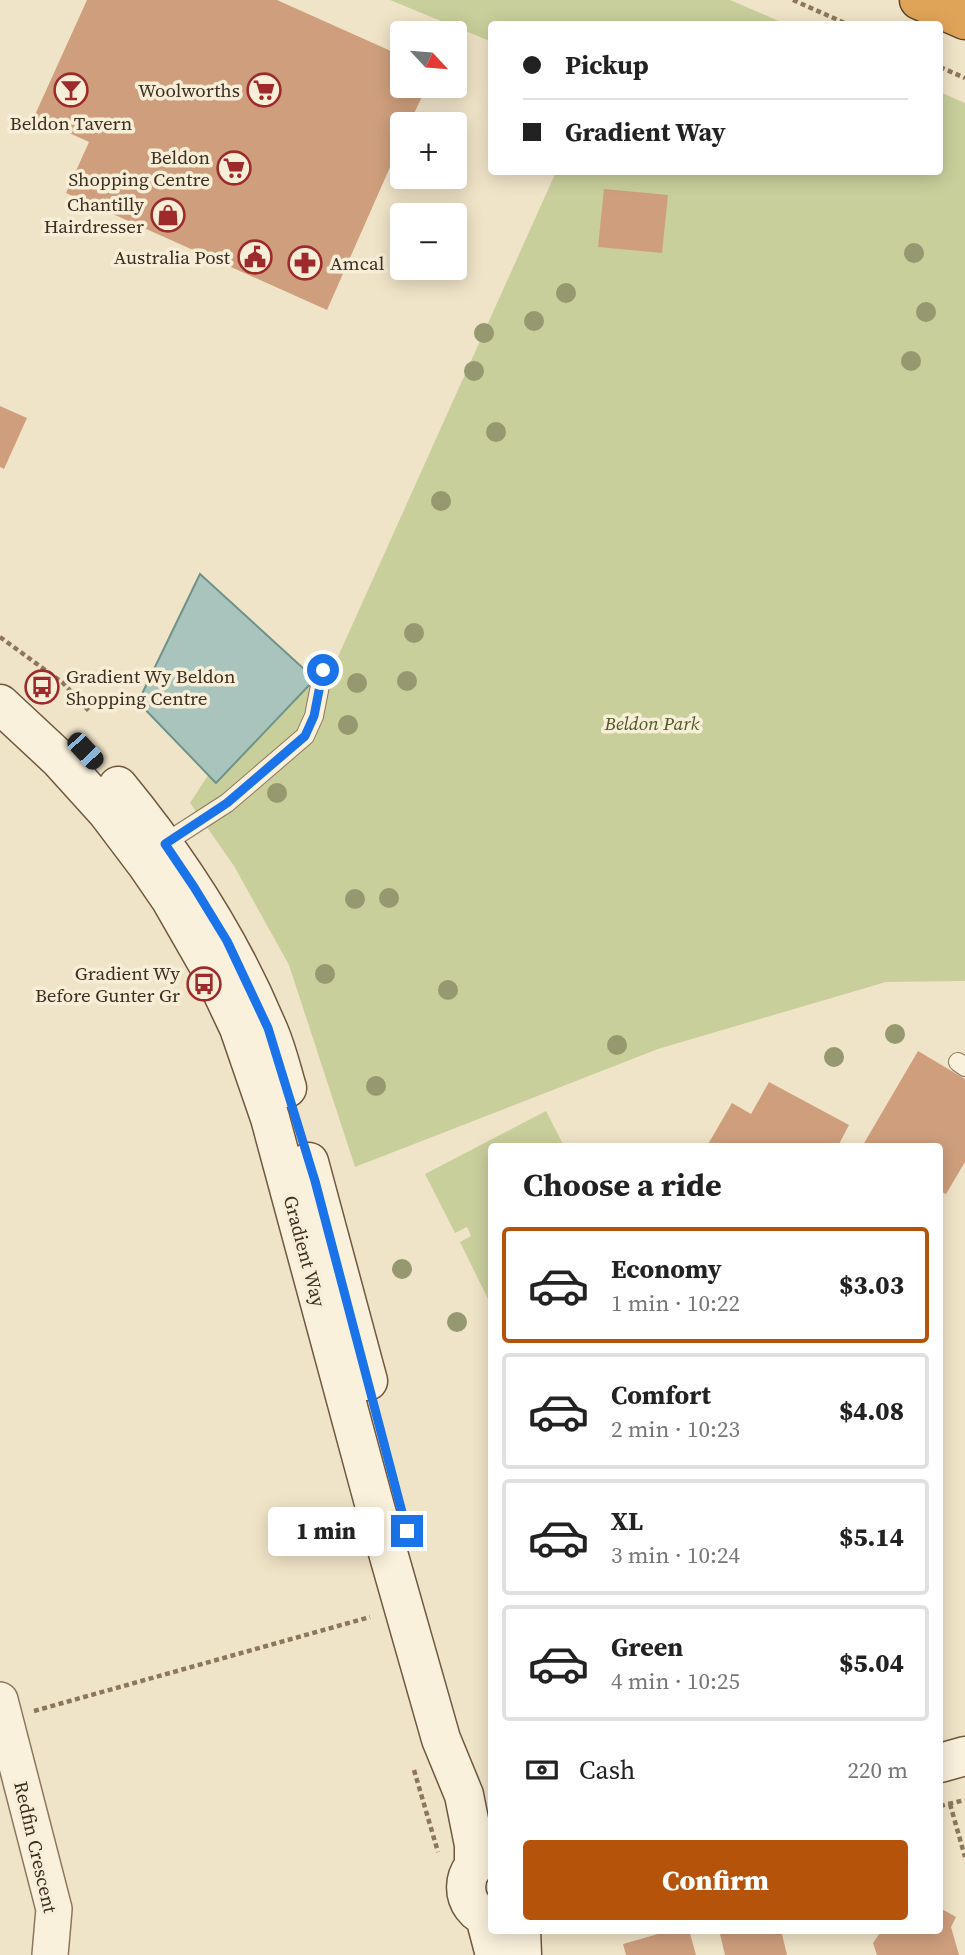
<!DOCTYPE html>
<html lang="en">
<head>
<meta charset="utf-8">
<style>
	body { margin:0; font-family:"Source Serif 4",serif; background:#f6f6f6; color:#222; height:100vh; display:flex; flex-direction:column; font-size:26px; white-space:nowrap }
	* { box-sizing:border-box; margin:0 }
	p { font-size:23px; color:#767676 }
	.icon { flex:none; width:38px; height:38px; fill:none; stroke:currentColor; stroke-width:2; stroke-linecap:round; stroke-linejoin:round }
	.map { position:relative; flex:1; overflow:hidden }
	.side { position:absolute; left:488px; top:1143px; width:455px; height:791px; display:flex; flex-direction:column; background:#fff; border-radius:7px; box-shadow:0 4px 18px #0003 }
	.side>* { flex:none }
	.top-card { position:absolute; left:488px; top:21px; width:455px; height:154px; border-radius:7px; box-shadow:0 4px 18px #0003; display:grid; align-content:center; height:154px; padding:0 35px; background:#fff }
	.needle { width:46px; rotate:116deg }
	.buttons { position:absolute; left:390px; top:21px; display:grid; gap:14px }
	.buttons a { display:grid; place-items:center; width:77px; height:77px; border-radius:7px; background:#fff; box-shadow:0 4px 18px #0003; font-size:35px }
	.end { position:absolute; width:32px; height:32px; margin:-16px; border:9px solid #1a73e8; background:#fff; box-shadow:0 0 0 4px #fff }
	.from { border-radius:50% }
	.bubble { position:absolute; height:49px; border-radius:7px; background:#fff; box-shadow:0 4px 18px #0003; font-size:23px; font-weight:800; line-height:49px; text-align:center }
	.car { position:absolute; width:21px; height:42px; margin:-21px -10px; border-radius:9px; box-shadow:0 0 5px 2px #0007; background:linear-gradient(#222 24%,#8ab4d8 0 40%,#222 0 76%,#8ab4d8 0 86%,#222 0) }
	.top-card b { display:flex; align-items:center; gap:24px; height:66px; font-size:26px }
	.top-card b+b { border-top:2px solid #e0e0e0 }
	.top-card i { width:18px; height:18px; background:#222 }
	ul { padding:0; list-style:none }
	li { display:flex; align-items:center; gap:21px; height:116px; margin:0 14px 10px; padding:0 21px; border:4px solid #e0e0e0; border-radius:7px }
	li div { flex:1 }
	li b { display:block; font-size:26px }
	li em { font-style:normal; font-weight:800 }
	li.on { border-color:#b45309 }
	li>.icon { width:63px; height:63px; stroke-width:1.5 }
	h2 { padding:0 35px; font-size:32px; line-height:84px }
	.pay { display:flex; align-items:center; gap:18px; height:77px; padding:0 35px; font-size:26px }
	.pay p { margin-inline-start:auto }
	.action { display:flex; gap:14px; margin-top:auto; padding:14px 35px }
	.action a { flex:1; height:80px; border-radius:7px; background:#b45309; color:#fff; font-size:28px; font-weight:800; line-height:80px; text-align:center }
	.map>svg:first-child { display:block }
	.green { fill:#c9cf9b }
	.water { fill:#a9c4bc; stroke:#6f938a; stroke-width:2 }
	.building { fill:#cf9f7d }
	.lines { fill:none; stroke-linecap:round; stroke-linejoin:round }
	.lane-casing { stroke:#8d765c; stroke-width:20 }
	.street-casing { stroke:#8d765c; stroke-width:38 }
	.secondary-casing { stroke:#6f573f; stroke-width:41 }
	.highway-casing { stroke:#5b4430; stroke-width:41 }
	.path { stroke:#8d765c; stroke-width:4.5; stroke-dasharray:5 3.5; stroke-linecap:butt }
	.lane { stroke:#faf1dc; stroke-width:18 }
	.street { stroke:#faf1dc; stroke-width:35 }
	.secondary { stroke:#faf1dc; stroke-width:38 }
	.highway { stroke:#e0a458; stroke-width:38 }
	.tree { fill:#96986f }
	.route { stroke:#1a73e8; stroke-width:9 }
	.labels { text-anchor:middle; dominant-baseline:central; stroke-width:7; stroke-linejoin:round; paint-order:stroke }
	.poi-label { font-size:19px; fill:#3d2e20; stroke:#f7eed8; text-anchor:end }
	.park-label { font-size:19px; font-style:italic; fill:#4d5a26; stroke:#f7eed8 }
	.street-label { font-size:19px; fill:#3d2e20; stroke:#f7eed8 }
</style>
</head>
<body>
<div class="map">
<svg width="965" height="1955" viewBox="0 0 965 1955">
	<rect width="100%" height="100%" fill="#f0e4c8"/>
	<path class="green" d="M390 0H730L786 24H492V42Z
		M940 92 965 103V981L886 982 658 1049 355 1167 289 965 234 866 190 803 227 746 308 670H332L556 172H940Z
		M546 1111 564 1146H492V1300L489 1301 460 1242 471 1236 467 1227 455 1233 425 1174Z"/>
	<path class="water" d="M200 574 315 679 216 783 138 702Z"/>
	<path class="building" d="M87 0H277L402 56V86H427L409 124H402V140L327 310 66 193 89 142 34 117Z
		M604 189 668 195 662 253 598 247Z
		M0 406 27 418 4 469 0 467Z
		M918 1051 965 1079V1162L946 1194 940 1191V1146L863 1145Z
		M769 1082 849 1125 838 1146H707L732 1103 751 1114Z
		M940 1908 956 1917 951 1927 959 1955H877L873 1943 882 1930H940Z
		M672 1930H689L696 1955H626L623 1944Z
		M719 1930H781L787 1955H725Z"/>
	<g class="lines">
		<defs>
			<path id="lane" d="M165 843 227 803 305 736 314 716 323 670
				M958 1062 965 1067"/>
			<path id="street" d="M0 1700 54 1909 50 1955"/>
			<path id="secondary" d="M0 704 59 759 107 812 147 865 171 900 214 975 239 1028 270 1118 375 1507 441 1739 464 1795 474 1845V1865
				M118 786C179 860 230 938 267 1027 276 1046 281 1068 287 1088
				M309 1162 368 1381
				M940 1763 965 1756
				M492 1855C458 1864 457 1910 492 1919
				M485 1917 495 1955
				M521 1930 522 1955"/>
			<path id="highway" d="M919 0 965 20"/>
		</defs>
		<use href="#lane" class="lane-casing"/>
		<use href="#street" class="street-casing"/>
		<use href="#secondary" class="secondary-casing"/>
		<use href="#highway" class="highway-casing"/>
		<path class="path" d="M793 0 847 24
			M940 67 965 78
			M0 637 63 683 89 711
			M34 1711 370 1617
			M414 1770 438 1852
			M950 1804 965 1857
			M940 1806 965 1800"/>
		<use href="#lane" class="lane"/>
		<use href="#street" class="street"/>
		<use href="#secondary" class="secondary"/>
		<use href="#highway" class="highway"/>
	</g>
	<g class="tree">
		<circle cx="914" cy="253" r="10"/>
		<circle cx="566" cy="293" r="10"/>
		<circle cx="926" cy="312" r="10"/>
		<circle cx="534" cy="321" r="10"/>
		<circle cx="484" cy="333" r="10"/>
		<circle cx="911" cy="361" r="10"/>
		<circle cx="474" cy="371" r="10"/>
		<circle cx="496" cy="432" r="10"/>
		<circle cx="441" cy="501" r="10"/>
		<circle cx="414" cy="633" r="10"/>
		<circle cx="407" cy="681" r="10"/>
		<circle cx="357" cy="683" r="10"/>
		<circle cx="348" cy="725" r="10"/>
		<circle cx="277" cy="793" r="10"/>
		<circle cx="389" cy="898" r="10"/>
		<circle cx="355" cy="899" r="10"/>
		<circle cx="325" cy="974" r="10"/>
		<circle cx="448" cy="990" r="10"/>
		<circle cx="895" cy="1034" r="10"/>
		<circle cx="617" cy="1045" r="10"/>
		<circle cx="834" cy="1057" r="10"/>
		<circle cx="376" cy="1086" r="10"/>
		<circle cx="402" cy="1269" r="10"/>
		<circle cx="457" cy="1322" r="10"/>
	</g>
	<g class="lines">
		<path class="route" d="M323 670 314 716 305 736 227 803 165 844 194 887 227 941 268 1028 315 1181 407 1531"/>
	</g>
	<defs>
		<symbol id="bar-ring" viewBox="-11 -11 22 22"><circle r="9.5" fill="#f7eed8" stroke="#9e2a2b" stroke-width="1.5"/><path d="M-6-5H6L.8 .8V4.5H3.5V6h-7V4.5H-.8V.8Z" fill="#9e2a2b"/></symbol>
		<symbol id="supermarket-ring" viewBox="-11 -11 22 22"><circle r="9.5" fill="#f7eed8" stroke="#9e2a2b" stroke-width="1.5"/><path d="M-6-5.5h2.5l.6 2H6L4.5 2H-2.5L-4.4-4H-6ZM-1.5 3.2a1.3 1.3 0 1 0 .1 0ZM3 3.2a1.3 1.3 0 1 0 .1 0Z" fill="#9e2a2b"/></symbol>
		<symbol id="shop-ring" viewBox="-11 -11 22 22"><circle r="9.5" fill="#f7eed8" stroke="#9e2a2b" stroke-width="1.5"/><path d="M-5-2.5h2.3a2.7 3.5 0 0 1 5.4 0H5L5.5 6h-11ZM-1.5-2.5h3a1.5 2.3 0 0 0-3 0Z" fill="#9e2a2b"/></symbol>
		<symbol id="civic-ring" viewBox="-11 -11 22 22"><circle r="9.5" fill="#f7eed8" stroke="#9e2a2b" stroke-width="1.5"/><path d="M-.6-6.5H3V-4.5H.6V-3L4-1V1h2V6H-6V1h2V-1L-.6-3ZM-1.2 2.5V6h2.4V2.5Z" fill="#9e2a2b"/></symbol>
		<symbol id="pharmacy-ring" viewBox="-11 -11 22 22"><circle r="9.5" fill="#f7eed8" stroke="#9e2a2b" stroke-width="1.5"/><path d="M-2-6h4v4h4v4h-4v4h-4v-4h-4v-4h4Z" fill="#9e2a2b"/></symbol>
		<symbol id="bus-ring" viewBox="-11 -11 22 22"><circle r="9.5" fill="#f7eed8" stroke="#9e2a2b" stroke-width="1.5"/><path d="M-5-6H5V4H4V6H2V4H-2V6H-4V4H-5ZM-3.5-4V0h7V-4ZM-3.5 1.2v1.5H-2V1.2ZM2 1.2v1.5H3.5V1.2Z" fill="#9e2a2b"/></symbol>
	</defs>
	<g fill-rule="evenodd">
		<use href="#bar-ring" x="52" y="71" width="38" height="38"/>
		<use href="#supermarket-ring" x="245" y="71" width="38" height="38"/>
		<use href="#supermarket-ring" x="215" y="149" width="38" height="38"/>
		<use href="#shop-ring" x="149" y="196" width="38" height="38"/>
		<use href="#civic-ring" x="236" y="238" width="38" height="38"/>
		<use href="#pharmacy-ring" x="286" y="244" width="38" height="38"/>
		<use href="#bus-ring" x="23" y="668" width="38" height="38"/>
		<use href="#bus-ring" x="185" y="965" width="38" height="38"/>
	</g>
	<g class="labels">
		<g class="poi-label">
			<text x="240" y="90">Woolworths</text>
			<text x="71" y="123" text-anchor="middle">Beldon Tavern</text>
			<text x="210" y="157">Beldon<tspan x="210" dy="22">Shopping Centre</tspan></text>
			<text x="144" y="204">Chantilly<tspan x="144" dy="22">Hairdresser</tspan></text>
			<text x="230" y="257">Australia Post</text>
			<text x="330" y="263" text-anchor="start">Amcal</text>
			<text x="66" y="676" text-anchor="start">Gradient Wy Beldon<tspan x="66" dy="22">Shopping Centre</tspan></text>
			<text x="180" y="973">Gradient Wy<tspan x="180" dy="22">Before Gunter Gr</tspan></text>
		</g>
		<g class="park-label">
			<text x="652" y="723">Beldon Park</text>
		</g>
		<g class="street-label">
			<text transform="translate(305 1251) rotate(75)">Gradient Way</text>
			<text transform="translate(36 1847) rotate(77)">Redfin Crescent</text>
		</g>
	</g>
</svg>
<div class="buttons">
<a><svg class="needle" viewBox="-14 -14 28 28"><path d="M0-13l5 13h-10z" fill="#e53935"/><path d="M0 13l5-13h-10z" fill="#767676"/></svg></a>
<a>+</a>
<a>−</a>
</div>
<i class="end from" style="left:323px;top:670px"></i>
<i class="end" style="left:407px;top:1531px"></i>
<div class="bubble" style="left:268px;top:1507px;width:116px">1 min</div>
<i class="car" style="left:85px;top:751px;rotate:137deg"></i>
<div class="top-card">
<b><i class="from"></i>Pickup</b>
<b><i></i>Gradient Way</b>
</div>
<section class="side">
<h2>Choose a ride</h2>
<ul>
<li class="on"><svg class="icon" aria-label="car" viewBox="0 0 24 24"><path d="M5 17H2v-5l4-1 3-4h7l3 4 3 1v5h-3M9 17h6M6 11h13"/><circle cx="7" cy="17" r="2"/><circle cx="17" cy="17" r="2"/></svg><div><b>Economy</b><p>1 min · 10:22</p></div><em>$3.03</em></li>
<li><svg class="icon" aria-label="car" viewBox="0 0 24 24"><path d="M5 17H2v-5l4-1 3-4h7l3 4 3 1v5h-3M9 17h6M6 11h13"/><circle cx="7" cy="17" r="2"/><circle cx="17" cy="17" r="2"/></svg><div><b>Comfort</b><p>2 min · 10:23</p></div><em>$4.08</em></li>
<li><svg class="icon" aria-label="car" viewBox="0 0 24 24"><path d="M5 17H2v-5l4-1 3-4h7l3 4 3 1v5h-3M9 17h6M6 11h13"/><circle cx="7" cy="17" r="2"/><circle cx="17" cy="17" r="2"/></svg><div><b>XL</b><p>3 min · 10:24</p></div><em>$5.14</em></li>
<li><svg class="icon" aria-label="car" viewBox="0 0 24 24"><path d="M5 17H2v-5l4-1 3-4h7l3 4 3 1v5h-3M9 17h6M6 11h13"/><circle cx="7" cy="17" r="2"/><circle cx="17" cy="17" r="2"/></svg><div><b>Green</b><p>4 min · 10:25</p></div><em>$5.04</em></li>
</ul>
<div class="pay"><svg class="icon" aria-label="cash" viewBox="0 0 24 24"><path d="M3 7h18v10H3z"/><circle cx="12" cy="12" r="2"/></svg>Cash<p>220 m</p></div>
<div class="action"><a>Confirm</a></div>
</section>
</div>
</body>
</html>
